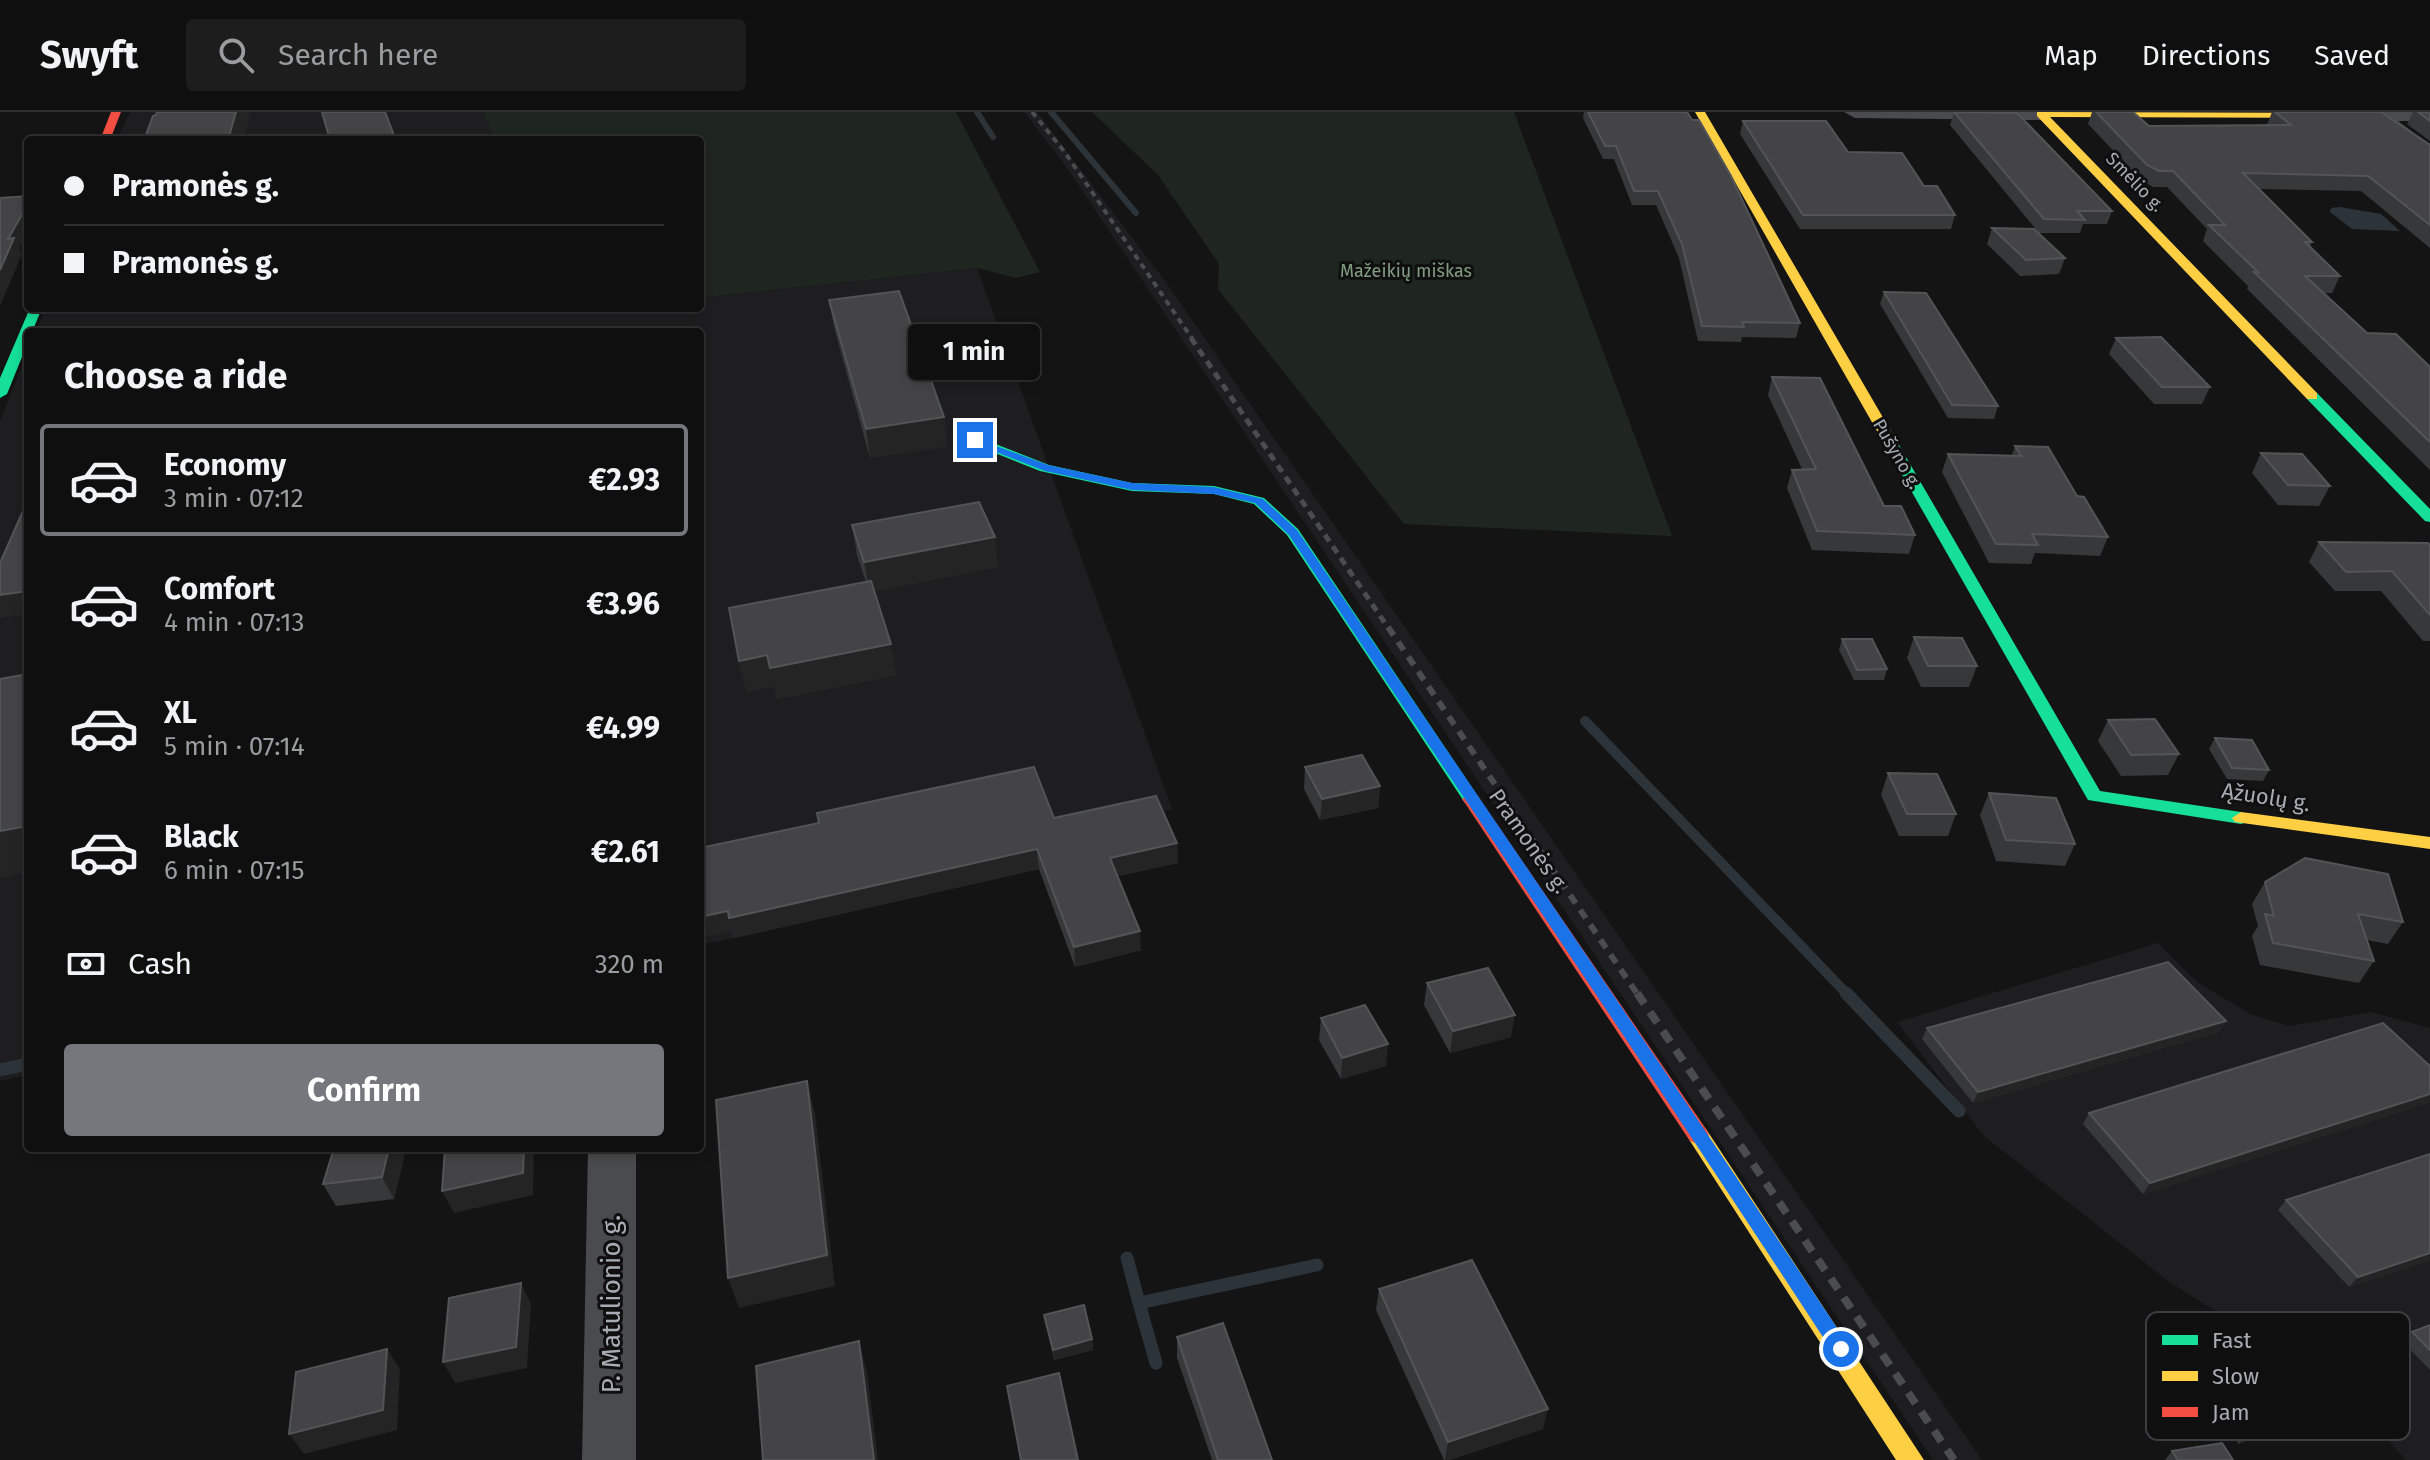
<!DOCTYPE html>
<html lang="en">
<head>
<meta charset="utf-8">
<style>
	body { margin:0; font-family:"Fira Sans",sans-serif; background:#1d1d1e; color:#f1f3f6; height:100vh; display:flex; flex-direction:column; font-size:30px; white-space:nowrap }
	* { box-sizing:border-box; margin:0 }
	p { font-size:26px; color:#9b9c9f }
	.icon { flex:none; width:44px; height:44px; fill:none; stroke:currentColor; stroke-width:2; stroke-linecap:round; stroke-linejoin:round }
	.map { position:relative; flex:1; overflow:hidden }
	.drawer { position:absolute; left:24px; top:216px; width:680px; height:824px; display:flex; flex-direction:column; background:#0f0f10; border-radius:8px; box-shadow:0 4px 12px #0003,0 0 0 2px #2f2f30 }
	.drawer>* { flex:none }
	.banner { position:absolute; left:24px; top:24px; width:680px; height:176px; border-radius:8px; box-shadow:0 4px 12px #0003,0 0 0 2px #2f2f30; display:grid; align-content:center; height:176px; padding:0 40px; background:#0f0f10 }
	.end { position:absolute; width:36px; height:36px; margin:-18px; border:10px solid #1a73e8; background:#fff; box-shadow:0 0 0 4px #fff }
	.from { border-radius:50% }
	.bubble { position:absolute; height:56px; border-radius:8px; background:#0f0f10; box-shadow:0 4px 12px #0003,0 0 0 2px #2f2f30; font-size:26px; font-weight:700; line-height:56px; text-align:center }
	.banner b { display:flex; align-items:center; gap:28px; height:76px; font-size:30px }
	.banner b+b { border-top:2px solid #2f2f30 }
	.banner i { width:20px; height:20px; background:#f1f3f6 }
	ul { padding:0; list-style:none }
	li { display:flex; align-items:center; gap:24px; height:112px; margin:0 16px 12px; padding:0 24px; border:4px solid transparent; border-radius:8px }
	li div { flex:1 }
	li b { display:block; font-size:30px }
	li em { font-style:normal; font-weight:700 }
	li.selected { border-color:#74777c }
	li>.icon { width:72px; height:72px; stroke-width:1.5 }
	h2 { padding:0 40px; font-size:36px; line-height:96px }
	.pay { display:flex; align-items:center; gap:20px; height:88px; padding:0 40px; font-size:30px }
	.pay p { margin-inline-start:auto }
	.cta { display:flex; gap:16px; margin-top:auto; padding:16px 40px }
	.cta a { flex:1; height:92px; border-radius:8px; background:#74777c; color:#fff; font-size:32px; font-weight:700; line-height:92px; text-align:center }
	header { display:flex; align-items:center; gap:48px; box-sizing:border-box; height:112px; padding:0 40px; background:#0f0f10; border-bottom:2px solid #2f2f30 }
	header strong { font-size:38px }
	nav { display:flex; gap:44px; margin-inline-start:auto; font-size:28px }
	.search { width:560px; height:72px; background:#1d1d1e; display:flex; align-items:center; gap:20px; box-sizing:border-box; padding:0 28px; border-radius:8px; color:#9b9c9f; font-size:30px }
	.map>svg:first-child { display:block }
	.built { fill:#1e1e20 }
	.green { fill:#1f251f }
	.water { fill:#2d3439 }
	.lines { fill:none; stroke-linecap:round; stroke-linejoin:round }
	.stream-far2 { stroke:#2d3439; stroke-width:6 }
	.stream-far1 { stroke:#2d3439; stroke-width:10 }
	.stream { stroke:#2d3439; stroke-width:13 }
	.street { fill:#4a4b4e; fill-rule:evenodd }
	.fast { fill:#16e098; fill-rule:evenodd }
	.slow { fill:#ffcf43; fill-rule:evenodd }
	.jam { fill:#f24e42; fill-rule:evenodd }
	.rail-far3 { stroke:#4b4c4e; stroke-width:4; stroke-dasharray:6 5; stroke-linecap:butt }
	.rail-far2 { stroke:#4b4c4e; stroke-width:5; stroke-dasharray:8 6; stroke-linecap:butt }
	.rail-far1 { stroke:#4b4c4e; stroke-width:6; stroke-dasharray:10 8; stroke-linecap:butt }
	.rail { stroke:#4b4c4e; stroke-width:8; stroke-dasharray:13 10; stroke-linecap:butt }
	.wall { fill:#373839 }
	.shaded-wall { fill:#242425 }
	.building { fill:#444446; stroke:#535458; stroke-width:2 }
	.route { fill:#1a73e8 }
	.labels { text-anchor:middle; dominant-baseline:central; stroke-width:6; stroke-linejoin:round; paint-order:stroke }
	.far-street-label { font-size:18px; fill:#a8acb4; stroke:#0f0f10 }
	.far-park-label { font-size:18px; fill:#829d81; stroke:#0f0f10 }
	.street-label { font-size:22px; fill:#a8acb4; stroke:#0f0f10 }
	.near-street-label { font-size:26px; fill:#a8acb4; stroke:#0f0f10 }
	.key { fill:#0f0f10; stroke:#3d3e41; stroke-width:2 }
	.key-label { font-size:22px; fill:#a8acb4 }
</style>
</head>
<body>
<header>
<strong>Swyft</strong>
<div class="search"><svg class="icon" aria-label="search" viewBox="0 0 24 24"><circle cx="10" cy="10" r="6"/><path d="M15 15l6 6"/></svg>Search here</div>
<nav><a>Map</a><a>Directions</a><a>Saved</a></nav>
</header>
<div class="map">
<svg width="2430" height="1348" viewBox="0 0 2430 1348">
	<rect width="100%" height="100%" fill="#141415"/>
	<path class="built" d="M130 0H483L495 28H117Z
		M1024 0H1037L1165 169 1982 1348H1933L1065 53Z
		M977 156 1172 697 730 799 734 826 700 833V220H36L45 196H700V186Z
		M28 239V963L0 969V309Z
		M2158 831 2197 870 2250 902 2289 914 2371 900 2430 916V1348H2406L2364 1303 2304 1255 2168 1169 1983 1023 1897 910Z"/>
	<path class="green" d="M483 0H956L1040 160 1016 166 977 156 700 186V28H495Z
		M1092 0H1514L1672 424 1404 412 1218 177 1219 152 1158 63Z"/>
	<path class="water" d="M2340 95 2381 102 2400 119 2352 117 2330 100 2331 96Z"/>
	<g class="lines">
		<path class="stream-far2" d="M977 0 993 25
			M1051 0 1136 101"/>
		<path class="stream-far1" d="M1585 609 1848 883"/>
		<path class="stream" d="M1846 881 1959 999
			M0 958 28 952
			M1127 1146 1139 1191
			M1156 1251 1139 1191 1317 1153"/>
		<path class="street" d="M1844 0H2050L2052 2 2041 8 1855 6Z
			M2366 0H2430V9H2398L2430 33V50L2368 7Z
			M588 1036H636V1348H582Z"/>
		<path class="fast" d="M30 196H42L32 220H28V230L7 282 0 286V266Z
			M2312 280 2317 281 2430 397V410L2425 409 2307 287V281Z
			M975 324 1049 353 1132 371 1214 374 1264 386 1298 417 1477 683 1480 687 1477 691H1465L1287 423 1254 392 1214 382 1132 379 1040 359 970 331 968 328Z
			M1892 329 1899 333 2100 679 2241 700 2250 706 2247 710 2241 712 2088 688 1885 333Z"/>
		<path class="slow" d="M1695 0H1705L1899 333 1897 336H1887L1885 333Z
			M2037 0 2334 1V5L2330 6 2050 5 2317 281V287H2307L2037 4Z
			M2241 700 2430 725V737L2235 710 2232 706Z
			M1698 1014 1706 1017 1924 1348H1896L1690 1029 1687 1023 1690 1017Z"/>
		<path class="jam" d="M111 0H121L110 28H100Z
			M1471 681 1477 683 1706 1017 1709 1023 1706 1029 1698 1032 1690 1029 1465 691 1462 687Z"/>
		<path class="rail-far3" d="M1032 0 1064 39 1193 228"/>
		<path class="rail-far2" d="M1191 226 1389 517"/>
		<path class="rail-far1" d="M1388 515 1638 883"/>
		<path class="rail" d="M1637 881 1954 1348"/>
	</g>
	<path class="wall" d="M1584 0H1687L1800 211 1796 226 1742 225 1741 230 1698 229 1679 146 1656 93H1632L1614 47H1603L1583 6Z
		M1954 0 2112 99 2107 112H2083L2080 121H2039L1950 13Z
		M2092 0H2133L2149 14 2267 13 2272 0H2381L2430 33V136L2361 79 2259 77 2312 130 2310 135 2340 164 2332 181H2323L2367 221 2430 255V358L2247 177 2248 174 2203 129 2207 117 2167 75H2153L2141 68 2088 12Z
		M2413 0H2430V29L2407 12Z
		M1743 9 1848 40 1924 74 1955 103 1951 117H1800L1740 22Z
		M1992 116 2065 146 2059 162 2020 164 1987 132Z
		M1884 180 1998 294 1994 307 1948 306 1880 192Z
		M829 188 944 305 947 334 870 346 834 215Z
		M2116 226 2210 275 2202 292H2154L2109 242Z
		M1772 265 1884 394 1915 423 1909 442 1812 438 1787 376 1792 358 1802 357 1768 283Z
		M2015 334 2077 384 2108 425 2100 444 2035 441 2031 452 1989 451 1942 360 1948 342 2012 343Z
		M2261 341 2330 374 2319 394 2278 393 2252 361Z
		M852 413 998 455 874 479 896 563 777 587 774 574 747 580 739 549 866 470 857 443Z
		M2319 430 2430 433V529H2423L2381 479H2335L2309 450Z
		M1914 525 1977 554 1969 575H1921L1907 546Z
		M1842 527 1887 557 1884 568H1854L1839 538Z
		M2108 608 2179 642 2168 663 2121 664 2098 629Z
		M2215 626 2269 658 2263 669 2227 667 2209 637Z
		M1305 655 1380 674 1378 696 1320 708 1304 677Z
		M1888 661 1956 702 1948 724H1899L1881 683Z
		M1989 681 2075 732 2065 754 1996 749 1980 703Z
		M1054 706 1177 731 1178 751 1117 764 1141 838 1075 855 1039 757 734 826 732 819Z
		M2265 770 2403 810 2388 832 2366 828 2374 849 2359 871 2260 853 2252 824 2258 814 2252 792Z
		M1427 871 1511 925 1450 941 1424 893Z
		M1321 906 1386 954 1341 967 1319 928Z
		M2226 909 2219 920 1973 991 1922 927 1927 916Z
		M2430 954V990L2143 1082 2083 1012 2089 1001Z
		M405 1040 394 1087 336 1094 323 1072Z
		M2286 1088 2430 1148 2349 1175 2278 1098Z
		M1379 1177 1543 1317 1449 1348H1444L1376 1198Z
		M1044 1203 1092 1227 1093 1238 1054 1248Z
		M2430 1213V1258L2403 1230 2412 1220Z
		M1177 1225 1272 1348H1212L1177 1246Z
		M2216 1265 2319 1287 2302 1307 2239 1332 2200 1285Z
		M2172 1339 2233 1348H2165Z"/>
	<path class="shaded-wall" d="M236 0H251L244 28H228Z
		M28 92V121L20 136 22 142 0 194V158L8 127Z
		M944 305 947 334 870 346 866 317Z
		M995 425 998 455 870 480 864 450Z
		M28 479V502L0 506V483Z
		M891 532 896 563 777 587 770 556Z
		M767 543 774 574 747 580 739 549Z
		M1380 674 1378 696 1320 708 1322 687Z
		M28 714V760L0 766V719Z
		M1177 731 1178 751 1111 766 1110 746Z
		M1037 737 1039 757 734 826 732 819 700 826V805Z
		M1140 819 1141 838 1075 855 1074 835Z
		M1515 903 1511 925 1450 941 1453 919Z
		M2226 909 2219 920 1973 991 1978 980Z
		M1388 932 1386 954 1341 967 1342 946Z
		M807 969 815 1001 835 1174 739 1196 728 1166Z
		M2430 982V990L2143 1082 2150 1071Z
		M389 1036H403L405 1040 394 1087 382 1065Z
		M524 1036H534L533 1083 454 1101 442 1079Z
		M2430 1141V1148L2349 1175 2358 1165Z
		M521 1171 531 1192 527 1256 455 1271 443 1250Z
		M1092 1227 1093 1238 1054 1248 1053 1238Z
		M859 1229 867 1260 878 1348H874Z
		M387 1237 400 1257 397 1318 304 1342 289 1322Z
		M2319 1287 2302 1307 2239 1332 2256 1312Z
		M1548 1297 1543 1317 1449 1348H1445L1448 1330Z"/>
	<path class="building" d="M157 0H236L228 28H144L153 4 156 3Z
		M322 0H385L395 26 383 28H330Z
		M1588 0H1687L1692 8H1699L1731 64 1800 211 1742 210 1744 215 1702 214 1682 132 1658 79H1634L1616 34H1605Z
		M1954 0 2017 1 2112 99H2077L2085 108 2044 107Z
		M2096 0H2133L2149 14 2291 13 2275 0H2381L2430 33V113L2368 64 2243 61 2312 130H2305L2340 164H2305L2367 221 2396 222 2430 255V330L2254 160H2258L2209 113H2225L2173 59H2159L2147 53Z
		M2418 0H2430V9Z
		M1743 9H1826L1848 40 1902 41 1924 74H1937L1955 103H1803Z
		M28 84V92L8 127 14 126 0 158V86Z
		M1992 116 2034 117 2065 146 2026 148Z
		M899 179 944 305 866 317 829 188Z
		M1884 180 1926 181 1998 294 1952 293Z
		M2161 225 2210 275H2162L2116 226Z
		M1772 265 1820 266 1884 394H1901L1915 423 1817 419 1792 358 1816 357Z
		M2015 334 2048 335 2077 384 2084 385 2108 425 2032 422 2038 433 1996 432 1948 342 2021 344Z
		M2261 341 2302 342 2330 374 2288 373Z
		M979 390 995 425 864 450 852 413Z
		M26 392H28V479L0 483V451Z
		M2319 430 2428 431 2430 433V503L2392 459 2346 460Z
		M871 469 891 532 770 556 767 543 739 549 729 496Z
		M1914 525 1962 526 1977 554H1928Z
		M1842 527H1872L1887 557 1857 558Z
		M28 562V714L0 719V567Z
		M2155 607 2179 642 2131 643 2108 608Z
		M2215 626 2252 628 2269 658 2232 656Z
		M1362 643 1380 674 1322 687 1305 655Z
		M1034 655 1054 706 1156 684 1177 731 1110 746 1140 819 1074 835 1037 737 729 806 728 799 700 805V736L819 711 817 701Z
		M1888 661 1937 662 1956 702H1907Z
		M1989 681 2056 686 2075 732 2006 728Z
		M2305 746 2388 762 2403 810 2358 802 2374 849 2273 831 2265 802 2274 804 2265 770Z
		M2168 850 2226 909 1978 980 1927 916Z
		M1488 856 1515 903 1453 919 1427 871Z
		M1365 893 1388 932 1342 946 1321 906Z
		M2383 911 2430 954V982L2150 1071 2089 1001Z
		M807 969 827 1143 728 1166 716 988Z
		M334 1036H389L382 1065 323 1072Z
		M445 1036H524L523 1061 442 1079Z
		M2430 1042V1141L2358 1165 2286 1088Z
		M1472 1148 1548 1297 1448 1330 1379 1177Z
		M521 1171 516 1235 443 1250 449 1186Z
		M1084 1193 1092 1227 1053 1238 1044 1203Z
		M1223 1211 1272 1348H1218L1177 1225Z
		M2430 1213V1238L2412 1220Z
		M859 1229 874 1348H763L756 1254Z
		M387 1237 383 1298 289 1322 296 1260Z
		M1059 1261 1078 1348H1021L1007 1274Z
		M2222 1331 2233 1348H2178L2172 1339Z"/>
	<path class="route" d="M971 325 1048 353 1132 371 1214 375 1263 387 1297 418C1481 689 1666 958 1847 1231V1242H1834C1655 967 1470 697 1289 423L1255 391 1214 382 1132 378 1045 359 971 330Z"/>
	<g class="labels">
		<g class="far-street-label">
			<text transform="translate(2135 70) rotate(46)">Smėlio g.</text>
			<text transform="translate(1897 342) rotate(60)">Pušyno g.</text>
		</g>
		<g class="far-park-label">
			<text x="1406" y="159">Mažeikių miškas</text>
		</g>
		<g class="street-label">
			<text transform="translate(2266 685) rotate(9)">Ąžuolų g.</text>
			<text transform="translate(1529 729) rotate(55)">Pramonės g.</text>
		</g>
		<g class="near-street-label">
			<text transform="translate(611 1192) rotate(-90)">P. Matulionio g.</text>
		</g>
	</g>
	<rect x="2146" y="1200" width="264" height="128" rx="12" class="key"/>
	<rect x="2162" y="1223" width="36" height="10" fill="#16e098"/>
	<rect x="2162" y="1259" width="36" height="10" fill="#ffcf43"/>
	<rect x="2162" y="1295" width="36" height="10" fill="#f24e42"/>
	<g class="key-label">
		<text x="2212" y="1236">Fast</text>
		<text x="2212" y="1272">Slow</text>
		<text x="2212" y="1308">Jam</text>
	</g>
</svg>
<i class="end from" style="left:1841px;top:1237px"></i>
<i class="end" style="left:975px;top:328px"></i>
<div class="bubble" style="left:908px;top:212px;width:132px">1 min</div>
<div class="banner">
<b><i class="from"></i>Pramonės g.</b>
<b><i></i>Pramonės g.</b>
</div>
<section class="drawer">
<h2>Choose a ride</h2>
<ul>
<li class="selected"><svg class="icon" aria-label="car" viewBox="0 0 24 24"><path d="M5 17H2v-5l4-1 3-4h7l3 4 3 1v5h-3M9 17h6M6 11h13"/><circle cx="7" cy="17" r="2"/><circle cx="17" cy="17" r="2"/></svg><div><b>Economy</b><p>3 min · 07:12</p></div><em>€2.93</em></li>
<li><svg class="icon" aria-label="car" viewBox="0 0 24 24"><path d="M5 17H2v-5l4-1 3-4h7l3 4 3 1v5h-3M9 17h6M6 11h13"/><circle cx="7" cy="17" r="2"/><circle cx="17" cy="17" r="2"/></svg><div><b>Comfort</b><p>4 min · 07:13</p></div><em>€3.96</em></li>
<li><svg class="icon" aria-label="car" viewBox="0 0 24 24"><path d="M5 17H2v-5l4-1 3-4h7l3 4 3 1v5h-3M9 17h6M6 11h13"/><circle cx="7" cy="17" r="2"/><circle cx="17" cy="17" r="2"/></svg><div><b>XL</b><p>5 min · 07:14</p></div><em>€4.99</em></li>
<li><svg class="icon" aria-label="car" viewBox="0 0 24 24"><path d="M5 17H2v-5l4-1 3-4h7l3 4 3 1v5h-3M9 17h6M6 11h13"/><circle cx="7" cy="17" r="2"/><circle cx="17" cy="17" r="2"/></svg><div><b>Black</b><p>6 min · 07:15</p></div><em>€2.61</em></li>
</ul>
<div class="pay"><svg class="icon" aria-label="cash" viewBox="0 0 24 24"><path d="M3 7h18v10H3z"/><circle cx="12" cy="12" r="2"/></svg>Cash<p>320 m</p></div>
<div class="cta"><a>Confirm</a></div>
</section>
</div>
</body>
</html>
